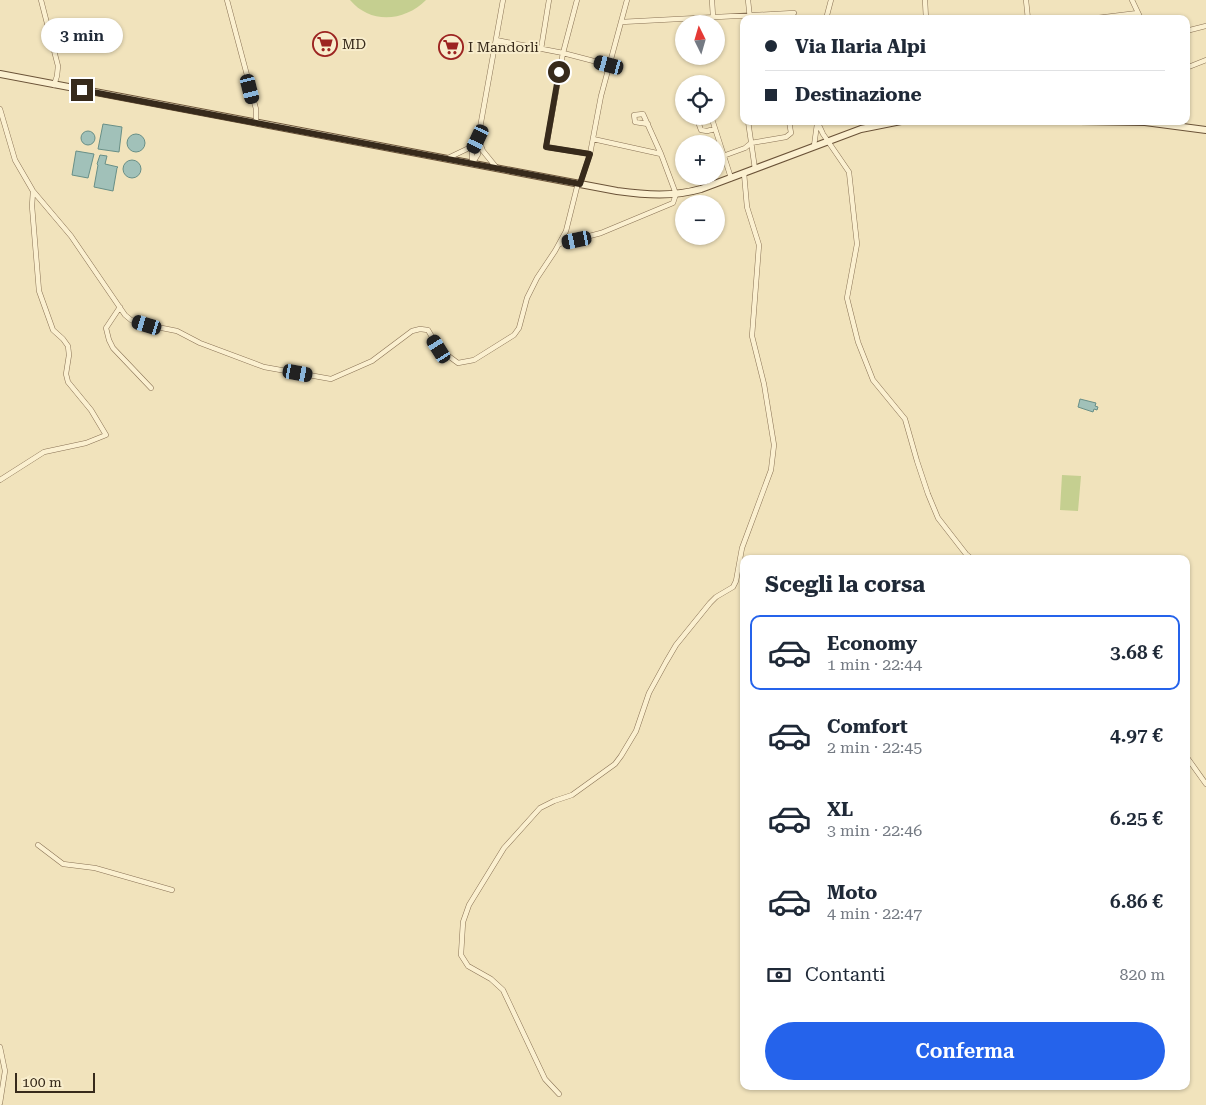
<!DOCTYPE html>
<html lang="it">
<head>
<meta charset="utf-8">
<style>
	body { margin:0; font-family:"Roboto Serif",serif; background:#f2f2f3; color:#1f2937; height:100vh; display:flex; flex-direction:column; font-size:19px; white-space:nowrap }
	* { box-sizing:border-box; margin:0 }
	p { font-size:16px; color:#747a83 }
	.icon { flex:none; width:28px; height:28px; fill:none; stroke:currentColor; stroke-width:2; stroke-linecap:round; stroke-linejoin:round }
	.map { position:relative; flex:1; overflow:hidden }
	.panel { position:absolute; left:740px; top:555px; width:450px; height:535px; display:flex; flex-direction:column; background:#fff; border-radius:10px; box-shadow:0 1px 4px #0004 }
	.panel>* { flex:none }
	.banner { position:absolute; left:740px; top:15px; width:450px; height:110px; border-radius:10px; box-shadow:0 1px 4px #0004; display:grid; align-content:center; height:110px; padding:0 25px; background:#fff }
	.needle { width:32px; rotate:355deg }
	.fabs { position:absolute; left:675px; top:15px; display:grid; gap:10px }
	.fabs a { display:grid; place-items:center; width:50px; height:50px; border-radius:50%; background:#fff; box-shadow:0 1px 4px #0004; font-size:25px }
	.scale { position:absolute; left:15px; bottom:12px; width:80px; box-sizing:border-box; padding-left:5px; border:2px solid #372a1b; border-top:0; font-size:14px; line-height:18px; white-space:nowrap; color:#372a1b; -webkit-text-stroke:4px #f8edcc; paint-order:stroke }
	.end { position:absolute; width:22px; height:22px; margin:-11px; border:6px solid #372a1b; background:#fff; box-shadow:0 0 0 2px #fff }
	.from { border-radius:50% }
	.bubble { position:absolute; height:35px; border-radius:18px; background:#fff; box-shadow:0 1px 4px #0004; font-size:16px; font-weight:600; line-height:35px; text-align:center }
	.car { position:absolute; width:15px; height:30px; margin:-15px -8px; border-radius:6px; box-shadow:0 0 4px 1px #0007; background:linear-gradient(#222 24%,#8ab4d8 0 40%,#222 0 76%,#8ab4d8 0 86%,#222 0) }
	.banner b { display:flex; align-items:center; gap:18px; height:48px; font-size:19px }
	.banner b+b { border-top:1px solid #e0e1e3 }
	.banner i { width:12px; height:12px; background:#1f2937 }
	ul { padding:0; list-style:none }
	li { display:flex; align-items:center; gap:15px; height:75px; margin:0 10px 8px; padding:0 15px; border:2px solid transparent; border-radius:10px }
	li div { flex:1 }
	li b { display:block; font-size:19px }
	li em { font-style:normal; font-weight:600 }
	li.active { border-color:#2563eb }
	li>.icon { width:45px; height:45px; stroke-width:1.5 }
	h2 { padding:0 25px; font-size:22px; line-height:60px }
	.pay { display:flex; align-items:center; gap:12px; height:55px; padding:0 25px; font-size:19px }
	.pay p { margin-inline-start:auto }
	.action { display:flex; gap:10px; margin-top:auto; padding:10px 25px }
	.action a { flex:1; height:58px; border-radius:30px; background:#2563eb; color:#fff; font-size:20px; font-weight:600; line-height:58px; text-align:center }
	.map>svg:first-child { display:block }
	.green { fill:#c5cf90 }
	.water { fill:#a1c1b9; stroke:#688f87 }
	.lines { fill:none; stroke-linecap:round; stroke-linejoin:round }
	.minor-casing { stroke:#897255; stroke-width:5.5 }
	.secondary-casing { stroke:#6b5338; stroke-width:8 }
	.minor { stroke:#fbf0d0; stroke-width:4.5 }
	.secondary { stroke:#fbf0d0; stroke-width:6 }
	.route { stroke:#372a1b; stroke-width:6 }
	.labels { text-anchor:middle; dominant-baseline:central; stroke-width:4; stroke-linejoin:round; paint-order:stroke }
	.poi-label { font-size:14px; fill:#372a1b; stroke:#f8edcc; text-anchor:start }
</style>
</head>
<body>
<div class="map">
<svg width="1206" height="1105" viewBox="0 0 1206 1105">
	<rect width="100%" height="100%" fill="#f1e3bc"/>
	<path class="green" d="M350 0H426C404 22 370 24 350 0Z
		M1062 475 1081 476 1078 511 1060 510Z"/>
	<path class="water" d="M103 124 122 127 119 152 98 149Z
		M81 138a7 7 0 1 1 14 0a7 7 0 1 1-14 0Z
		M127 143a9 9 0 1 1 18 0a9 9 0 1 1-18 0Z
		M76 151 94 154 88 178 72 175Z
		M100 155 107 156 105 164 118 167 117 168 113 191 94 187 98 165 97 164Z
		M123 169a9 9 0 1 1 18 0a9 9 0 1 1-18 0Z
		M1080 399 1096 403 1095 406 1098 407 1097 410 1094 409 1093 412 1078 407Z"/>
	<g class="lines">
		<defs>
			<path id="minor" d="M41 0 58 66 57 76 54 85
				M227 0 256 109V123
				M577 0 563 53 546 147 590 154
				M712 0 713 17
				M748 0 750 19
				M925 0 926 19
				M1026 0 1028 19
				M1132 0 1141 19
				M826 19 831 0
				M1089 19 1138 13
				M621 22 794 13
				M1186 31 1206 26
				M496 40 563 53 609 65
				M541 49 549 0
				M1186 68 1206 60
				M744 85V92
				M0 109 15 160 33 191 71 236 125 315 131 320 147 325 177 331 200 343 264 367 331 379 372 361 412 331 420 329 428 330 439 349 458 363 474 360 514 335 519 328 527 298 537 278 555 251 566 231 578 183
				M696 116 701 130 707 131 715 129
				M711 116 731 178
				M748 121 755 169
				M817 121 823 134 849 172 857 244 847 298 858 342 873 380 905 419 917 461 928 494 938 518 966 554 972 559
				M593 139 661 154
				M480 143 483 151 496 167
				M814 146 817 124
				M723 156 745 148 751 143 786 137 791 133 789 121
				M448 158 469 148 478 139
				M472 162V152L477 143
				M472 164 478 154V139L503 0
				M580 184 590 154 601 96 627 0
				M559 244 601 233 673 203 676 194 661 154 643 114 634 115 635 122 648 124
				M120 307 106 328 109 340 113 348 151 388
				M0 480 44 452 86 443 106 435 91 410 68 382 66 374 69 355 68 346 63 339 53 330 39 291 32 206 33 191
				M1186 756 1206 784
				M38 845 63 864 95 868 172 890
				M0 1047 5 1071 0 1103
				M559 1094 545 1079 503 990 491 979 468 966 461 955 463 922 469 905 504 848 540 808 554 801 572 795 615 764 621 756 636 731 649 693 666 662 676 645 710 603 716 597 733 587 736 581 742 548 771 470 774 445 764 384 752 336 759 245 747 207 744 173"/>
			<path id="secondary" d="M0 74 617 191C646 195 673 197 701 189L861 129 901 121
				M1080 121 1145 122 1206 130"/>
		</defs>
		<use href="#minor" class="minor-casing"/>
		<use href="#secondary" class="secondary-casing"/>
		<use href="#minor" class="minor"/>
		<use href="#secondary" class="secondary"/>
	</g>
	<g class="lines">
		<path class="route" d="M82 90 580 184 590 154 546 147 559 72"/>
	</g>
	<defs>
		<symbol id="supermarket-ring" viewBox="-11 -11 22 22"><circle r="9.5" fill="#f8edcc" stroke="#9c2421" stroke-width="1.5"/><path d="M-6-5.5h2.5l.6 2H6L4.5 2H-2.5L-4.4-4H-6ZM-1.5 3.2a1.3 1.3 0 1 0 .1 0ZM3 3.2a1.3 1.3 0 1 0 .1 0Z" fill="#9c2421"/></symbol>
	</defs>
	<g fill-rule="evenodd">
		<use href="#supermarket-ring" x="311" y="30" width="28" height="28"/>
		<use href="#supermarket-ring" x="437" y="33" width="28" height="28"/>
	</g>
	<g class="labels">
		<g class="poi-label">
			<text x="342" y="44">MD</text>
			<text x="468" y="47">I Mandorli</text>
		</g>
	</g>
</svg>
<div class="fabs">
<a><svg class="needle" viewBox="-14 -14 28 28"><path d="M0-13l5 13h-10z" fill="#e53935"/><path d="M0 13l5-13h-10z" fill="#747a83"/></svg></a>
<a><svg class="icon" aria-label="locate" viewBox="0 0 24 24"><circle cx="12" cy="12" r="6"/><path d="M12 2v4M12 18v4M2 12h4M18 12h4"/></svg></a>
<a>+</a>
<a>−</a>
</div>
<div class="scale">100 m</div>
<i class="end from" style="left:559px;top:72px"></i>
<i class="end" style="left:82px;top:90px"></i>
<div class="bubble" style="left:41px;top:18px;width:82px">3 min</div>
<i class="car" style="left:609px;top:65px;rotate:285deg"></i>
<i class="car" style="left:250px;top:89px;rotate:166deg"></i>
<i class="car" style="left:478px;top:139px;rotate:205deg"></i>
<i class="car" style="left:577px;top:240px;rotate:258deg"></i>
<i class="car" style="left:147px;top:325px;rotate:287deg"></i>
<i class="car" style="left:439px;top:349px;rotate:328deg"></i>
<i class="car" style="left:298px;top:373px;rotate:100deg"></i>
<div class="banner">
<b><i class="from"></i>Via Ilaria Alpi</b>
<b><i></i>Destinazione</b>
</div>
<section class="panel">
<h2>Scegli la corsa</h2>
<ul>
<li class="active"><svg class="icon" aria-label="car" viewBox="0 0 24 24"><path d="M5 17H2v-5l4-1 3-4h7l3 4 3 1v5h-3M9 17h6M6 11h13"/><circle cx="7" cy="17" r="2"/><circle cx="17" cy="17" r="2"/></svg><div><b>Economy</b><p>1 min · 22:44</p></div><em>3.68 €</em></li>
<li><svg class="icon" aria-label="car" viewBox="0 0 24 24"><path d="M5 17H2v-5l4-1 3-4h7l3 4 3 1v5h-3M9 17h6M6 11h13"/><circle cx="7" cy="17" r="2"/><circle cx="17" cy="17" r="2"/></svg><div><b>Comfort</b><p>2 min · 22:45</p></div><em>4.97 €</em></li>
<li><svg class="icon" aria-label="car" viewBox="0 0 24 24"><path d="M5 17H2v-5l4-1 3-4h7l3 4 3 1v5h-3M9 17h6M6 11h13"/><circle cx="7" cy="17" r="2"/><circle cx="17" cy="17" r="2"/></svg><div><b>XL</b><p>3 min · 22:46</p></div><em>6.25 €</em></li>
<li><svg class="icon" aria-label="car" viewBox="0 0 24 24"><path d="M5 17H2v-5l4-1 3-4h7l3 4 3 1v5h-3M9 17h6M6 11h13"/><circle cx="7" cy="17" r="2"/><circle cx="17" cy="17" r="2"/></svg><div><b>Moto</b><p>4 min · 22:47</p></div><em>6.86 €</em></li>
</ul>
<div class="pay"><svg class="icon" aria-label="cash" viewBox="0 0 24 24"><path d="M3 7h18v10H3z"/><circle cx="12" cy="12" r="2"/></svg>Contanti<p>820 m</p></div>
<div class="action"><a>Conferma</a></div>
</section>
</div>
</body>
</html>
